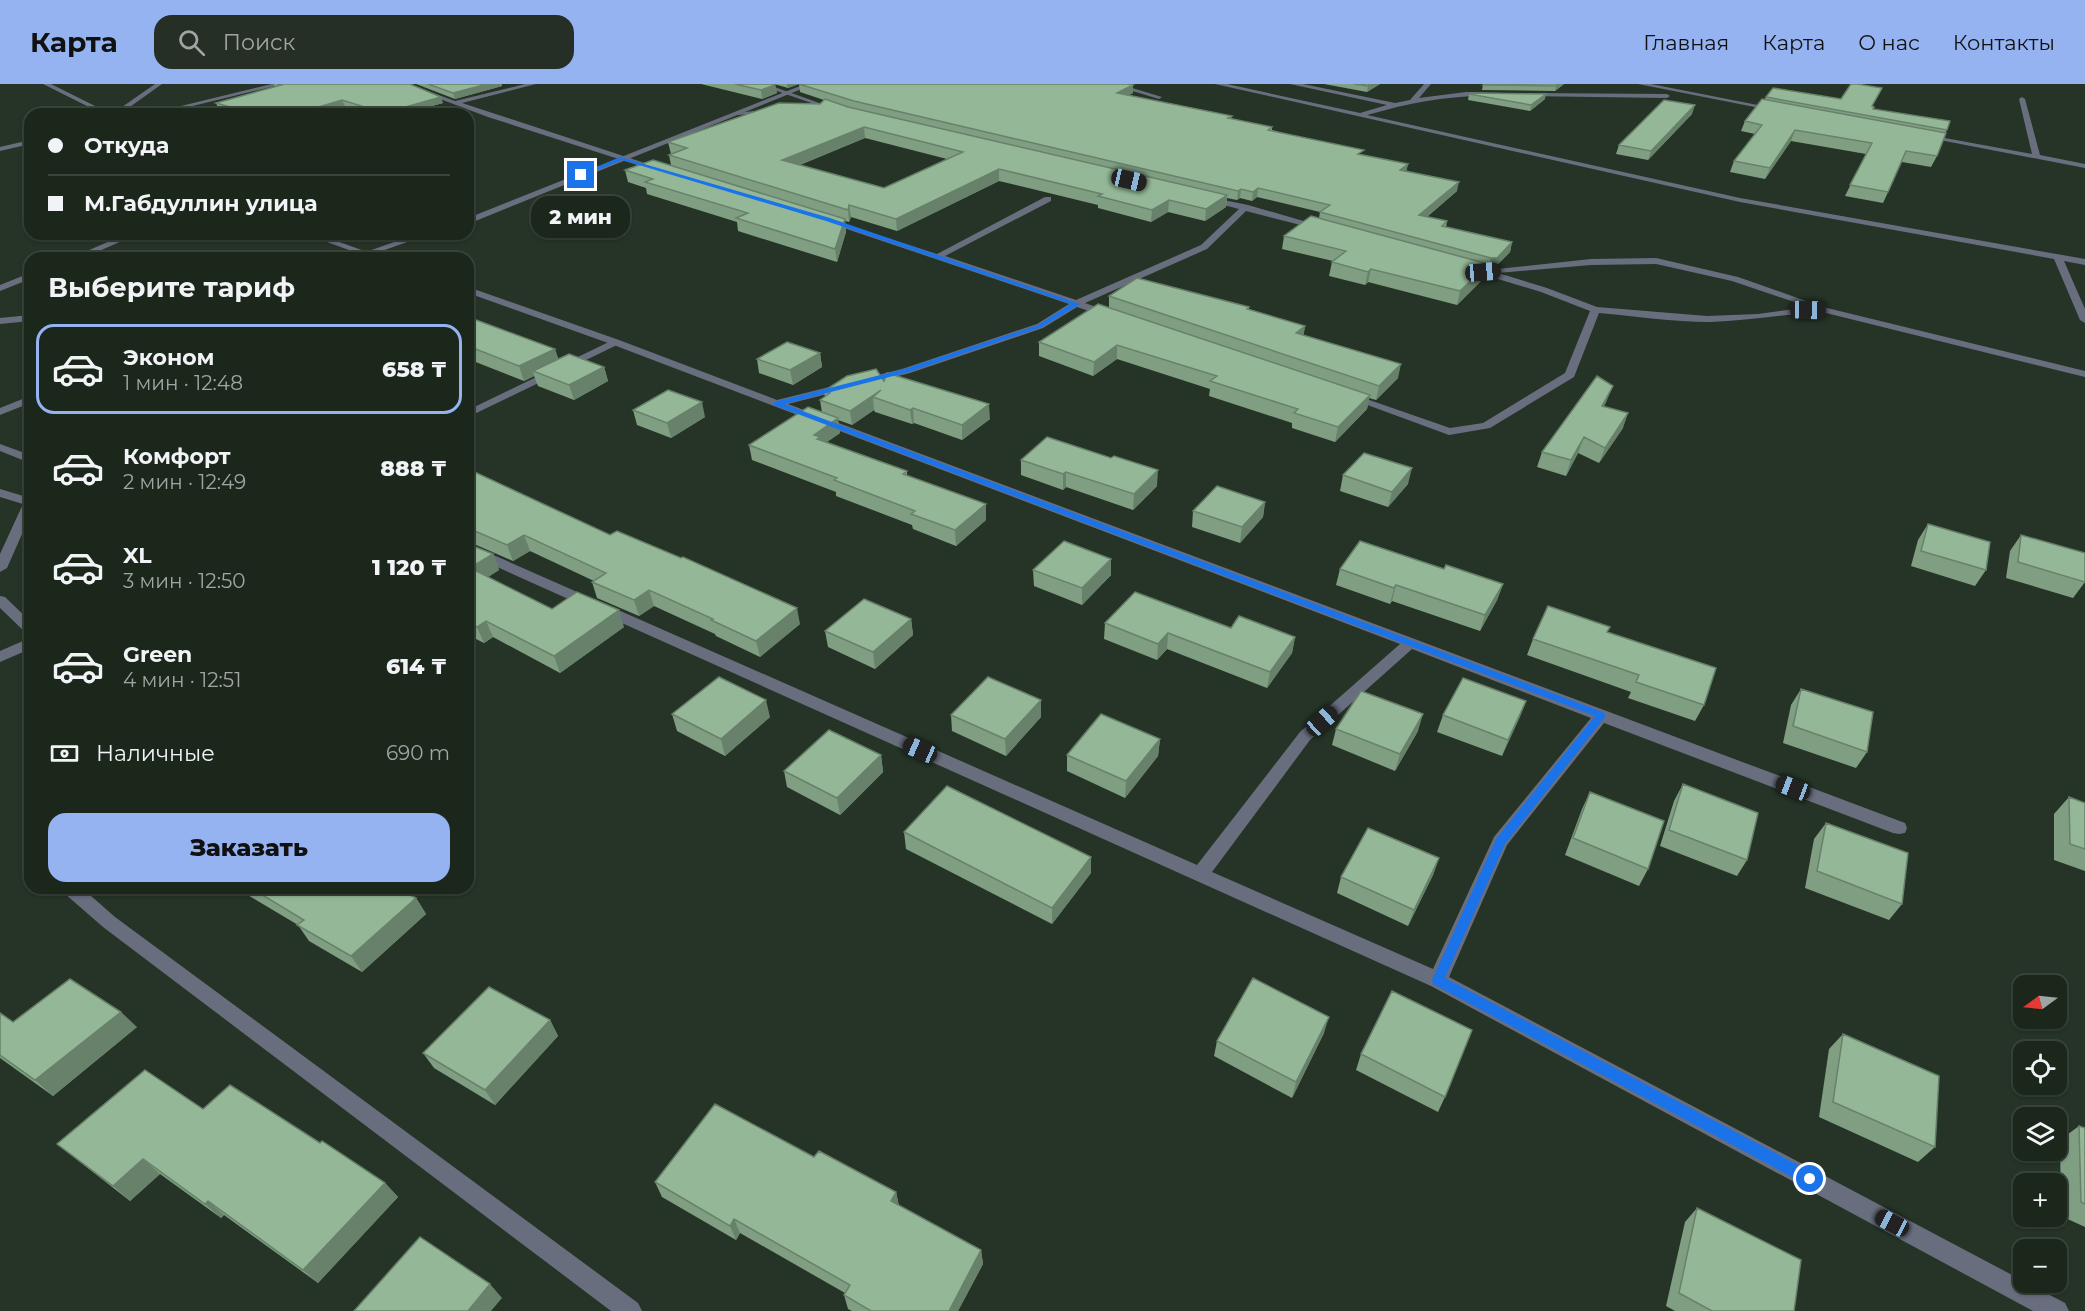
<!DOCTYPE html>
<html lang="ru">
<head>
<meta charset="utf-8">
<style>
	body { margin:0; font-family:Montserrat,sans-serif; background:#252f25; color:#f1f3f6; height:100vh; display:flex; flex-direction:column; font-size:22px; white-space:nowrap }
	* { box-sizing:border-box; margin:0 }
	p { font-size:20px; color:#a0a5a3 }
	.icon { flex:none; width:33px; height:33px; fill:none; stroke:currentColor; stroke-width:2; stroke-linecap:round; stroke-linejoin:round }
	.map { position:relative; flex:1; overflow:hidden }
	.sheet { position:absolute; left:24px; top:168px; width:450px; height:642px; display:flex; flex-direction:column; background:#1c271c; border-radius:18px; box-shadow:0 2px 4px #0004,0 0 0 2px #3a443b }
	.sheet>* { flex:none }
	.guide { position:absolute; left:24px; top:24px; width:450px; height:132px; border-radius:18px; box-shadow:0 2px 4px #0004,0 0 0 2px #3a443b; display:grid; align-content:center; height:132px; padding:0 24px; background:#1c271c }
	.needle { width:39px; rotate:255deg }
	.tools { position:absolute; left:2013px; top:891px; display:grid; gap:12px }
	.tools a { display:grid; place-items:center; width:54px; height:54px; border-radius:12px; background:#1c271c; box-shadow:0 2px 4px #0004,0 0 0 2px #3a443b; font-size:30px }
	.end { position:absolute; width:27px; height:27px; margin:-14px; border:8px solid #1a73e8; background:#fff; box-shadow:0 0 0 3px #fff }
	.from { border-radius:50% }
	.bubble { position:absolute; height:42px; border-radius:18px; background:#1c271c; box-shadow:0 2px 4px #0004,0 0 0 2px #3a443b; font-size:20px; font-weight:800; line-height:42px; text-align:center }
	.car { position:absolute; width:18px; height:36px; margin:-18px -9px; border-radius:8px; box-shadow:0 0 4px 2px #0007; background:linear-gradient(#222 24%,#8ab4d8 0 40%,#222 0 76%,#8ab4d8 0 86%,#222 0) }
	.guide b { display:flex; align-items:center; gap:21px; height:57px; font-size:22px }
	.guide b+b { border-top:2px solid #3a443b }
	.guide i { width:15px; height:15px; background:#f1f3f6 }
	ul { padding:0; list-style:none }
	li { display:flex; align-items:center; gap:18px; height:90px; margin:0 12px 9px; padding:0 12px; border:3px solid transparent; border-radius:18px }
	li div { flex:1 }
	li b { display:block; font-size:22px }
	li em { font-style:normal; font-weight:800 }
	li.active { border-color:#95b2f1 }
	li>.icon { width:54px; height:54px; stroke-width:1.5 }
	h2 { padding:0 24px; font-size:27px; line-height:72px }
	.pay { display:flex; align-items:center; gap:15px; height:66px; padding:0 24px; font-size:22px }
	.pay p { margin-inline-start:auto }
	.primary-button { display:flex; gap:12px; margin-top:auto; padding:12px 24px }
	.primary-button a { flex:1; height:69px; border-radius:18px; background:#95b2f1; color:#111; font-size:24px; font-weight:800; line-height:69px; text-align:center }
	header { display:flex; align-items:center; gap:36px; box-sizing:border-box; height:84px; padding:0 30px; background:#95b2f1; color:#111 }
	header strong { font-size:28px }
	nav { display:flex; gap:33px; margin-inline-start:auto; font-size:21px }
	.search { width:420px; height:54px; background:#252f25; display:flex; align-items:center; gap:15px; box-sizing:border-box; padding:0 21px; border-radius:18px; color:#a0a5a3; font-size:22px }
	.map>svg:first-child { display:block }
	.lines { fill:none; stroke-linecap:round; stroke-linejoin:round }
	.service { fill:#696e7f; fill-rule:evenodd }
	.minor { fill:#696e7f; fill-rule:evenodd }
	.wall { fill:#7f9e82; fill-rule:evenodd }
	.shaded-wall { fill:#68816a }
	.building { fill:#94b897; stroke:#68816a; stroke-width:1.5; fill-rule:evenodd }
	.route { fill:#1a73e8 }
</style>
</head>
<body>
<header>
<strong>Карта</strong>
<div class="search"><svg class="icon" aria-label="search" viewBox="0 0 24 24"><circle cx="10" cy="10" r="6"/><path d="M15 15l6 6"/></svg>Поиск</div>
<nav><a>Главная</a><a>Карта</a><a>О нас</a><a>Контакты</a></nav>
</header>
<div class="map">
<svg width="2085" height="1227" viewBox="0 0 2085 1227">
	<rect width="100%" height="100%" fill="#253426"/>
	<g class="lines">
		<path class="service" d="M43 0H51L111 30H103Z
			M155 0H162L120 30H112Z
			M400 0H409L455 17 525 0H536L462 19 663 85 656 87 488 33Z
			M757 0H766L839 26 834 27Z
			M1109 0H1119L1162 13 1159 15Z
			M1215 0H1227L1360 29 1387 21 1290 0H1303L1395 19 1410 16 1424 0H1431L1419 14 1466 8 1504 9 1502 12C1455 10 1412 18 1367 31L1740 114 2085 175V181L2064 177 2085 225V239L2080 236 2054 175 1740 118Z
			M1638 0H1651L1778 25 1775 27Z
			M1526 9 1667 10 1670 12 1667 14 1524 12Z
			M2022 13 2025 15 2040 71 2085 80V84L1919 52 1923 50 2032 70 2019 15Z
			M180 22H184L200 30H191L180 24Z
			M775 25 773 28 738 31 735 29Z
			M1204 112 1248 121 1324 143 1320 146 1246 127 1207 165 1085 219 1113 229V233H1107L1077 223 1043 244 910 289 788 320 1905 739 1907 744 1905 749 1899 750 1893 749 1604 639 1507 761 1449 893 2065 1219 2069 1227H2033L1431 902 468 470V461L473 462 1197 781 1300 648 1400 560 611 260 468 209V203L619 256 777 316 902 285 1037 240 1069 220 823 137V133L937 170 1045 113H1051V117L945 172 1076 216 1201 161 1239 125 1204 116ZM1412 565 1591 634 1494 753 1433 885 1212 788 1310 656Z
			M305 150H317L384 174H371Z
			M1656 174 1738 193 1823 223 2085 287V293L1826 229C1787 229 1749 237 1710 238 1673 238 1635 232 1599 229L1574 293 1490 344 1449 351 1343 312 1348 309 1352 310 1450 344 1483 339 1565 289 1590 227 1541 208 1465 185V181L1488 186 1591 175ZM1656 180 1732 197 1809 223 1758 230 1707 232 1597 223 1547 204 1498 189 1591 181Z
			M30 231V237L0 240V234Z
			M0 360 30 371V379L0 367Z
			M0 405 30 414V432L7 484 0 488V470L23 420 0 413Z
			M0 512 5 513 30 537V549L25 548 0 524Z
			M61 804H82L115 833 638 1219 642 1227H611L103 843 64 809Z"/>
		<path class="minor" d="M272 0H283L160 30H148Z
			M805 0H814L468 140V134Z
			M30 56V60L0 67V63Z
			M126 150H138L83 174H71Z
			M417 150H430L362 174H349Z
			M30 189V195L0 207V201Z
			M615 255 620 258 619 260 468 333V326Z
			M30 312V319L0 331V324Z
			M30 554V565L0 578V567Z"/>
	</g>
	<path class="wall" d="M274 0H410L443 19 403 30H370L345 22 317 30H239L218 24 216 19 275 3Z
		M416 0H502V2L455 15Z
		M701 0H773L775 1 777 9 762 15Z
		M774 0H1127L1133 1V9L1129 11 1232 32 1231 35 1272 43V46L1363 71 1408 80 1406 87 1457 107 1427 133 1447 137 1446 143 1512 158 1510 168 1494 184H1487L1485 193 1457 221 1368 198 1365 201 1329 192 1332 178 1333 177 1282 165 1284 152 1319 134 1320 128 1257 113 1252 117 1240 114 1237 116 1227 114 1226 123 1205 137 1168 128 1151 138 1098 124V121L999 97 897 147 851 133 849 138 845 137 846 148 837 178 738 147 737 138 647 110 646 104 628 98 625 86 671 81 669 71 671 70 668 58 820 20 824 16 800 8 799 0 788 4ZM865 54 947 75 884 104 800 81Z
		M1324 0H1380L1367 8Z
		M1484 0H1564L1555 7 1482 6 1483 1Z
		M1882 4 1872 22 1873 25 1950 37 1937 72 1931 83 1902 78 1883 119 1845 112 1866 70 1791 57 1765 95 1730 88 1734 77 1755 50 1741 47 1745 37 1765 15 1766 13 1841 15Z
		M1469 10 1545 15 1530 27 1468 16Z
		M1692 30 1648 76 1616 70 1619 61Z
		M1109 212 1249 223V225L1305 242 1303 252 1398 294 1376 316 1369 314 1367 325 1335 358 1292 344V339L1209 312 1210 305 1117 275 1093 292 1039 272V258L1109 224Z
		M468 233 558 275 604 283 608 297 574 316 538 302 534 292 524 297 468 275Z
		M820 269 822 283 793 301 759 289 757 275Z
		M884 297 990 335 962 356 914 339 912 340 875 328 874 326 852 341 838 336 840 349 827 358 907 387V392L986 420V436L956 462 913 445 912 441 836 412V408L752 376 749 361 822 329 820 316 825 313 824 307Z
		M1607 316 1604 322 1623 344 1599 379 1578 369 1566 392 1537 383 1542 368Z
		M633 326 705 333 671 354 637 341Z
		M1111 374 1157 402 1133 426 1066 403 1063 406 1021 391V376Z
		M468 385 800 540 760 573 716 552 715 550 654 522 639 532 597 514 592 498 594 497 530 467 513 477 474 460 468 459Z
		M1343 391 1408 400 1388 423 1340 407Z
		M1265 418 1263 433 1240 459 1192 443 1193 427Z
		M1928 440 1986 486 1975 502 1911 482 1918 456Z
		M2021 451 2085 498 2073 514 2006 494 2010 467Z
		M468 460 493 470 499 486 488 493 552 525 624 543 560 589 493 553 484 559 468 551Z
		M1111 475V491L1082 521 1034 502 1033 486Z
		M1340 485H1444L1503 500 1497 516 1480 547 1392 517 1390 520 1336 501Z
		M911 535 913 551 875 585 828 563 825 547Z
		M1105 539 1231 544 1295 553 1292 569 1267 604 1167 565 1157 576 1104 555Z
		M1607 548 1704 621 1695 637 1628 614 1631 608 1527 571 1533 555Z
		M1801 605 1867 668 1856 684 1783 659 1791 621Z
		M1041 616V633L1006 672 952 647 951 631Z
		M1526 617 1502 672 1437 648 1443 631Z
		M672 630 770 633 725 672 677 647Z
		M1336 645 1418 647 1395 687 1332 661Z
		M1160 655 1158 672 1125 714 1067 687V671Z
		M881 671 883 688 840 731 787 703 784 687Z
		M1683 700 1747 776 1737 792 1660 762 1674 717Z
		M1590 708 1648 785 1639 802 1565 771 1582 725Z
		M2069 713 2085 719V787L2054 776V730Z
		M1826 739 1902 820 1889 836 1805 804 1814 755Z
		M904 748 1091 773V789L1052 840 906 765Z
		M1439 774 1433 791 1408 842 1337 809 1341 793Z
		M236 804H397L416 814 426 830 362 888 309 857 298 841Z
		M0 929 13 938 137 943 53 1012 0 974Z
		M550 936 558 952 495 1021 434 984 423 969Z
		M1324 949 1292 1014 1214 972 1217 957Z
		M1843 950 1935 1063 1918 1078 1819 1033 1829 965Z
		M1361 970 1445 1013 1438 1028 1356 986Z
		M203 1025 320 1059 385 1099 398 1113 318 1199 224 1131 221 1134 160 1090 130 1117 57 1060Z
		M2079 1042 2085 1044V1143L2061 1132 2060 1056Z
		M814 1073 896 1108 899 1122 981 1166 983 1180 958 1227H852L848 1225 844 1211 845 1209 740 1149 736 1156 662 1113 655 1098Z
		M1697 1124 1794 1227H1675L1666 1222 1685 1138Z"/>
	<path class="shaded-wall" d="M487 0H502V2L455 15 453 9Z
		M787 0H799L788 4Z
		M1372 0H1380L1367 8 1368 2Z
		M1559 0H1564L1555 7 1556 2Z
		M775 1 777 9 762 15 761 6Z
		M1133 1V9L1116 17 1117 9Z
		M1546 10 1545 15 1530 27 1531 21Z
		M441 13 443 19 403 30 384 29Z
		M342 16 345 22 317 30H295Z
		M1695 21 1692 30 1648 76 1651 67Z
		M864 43 865 54 784 87 782 76Z
		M1795 46 1791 57 1765 95 1770 84Z
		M1408 80 1406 89 1400 86Z
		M999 85V97L897 147 896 135Z
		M1459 98 1457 107 1417 141 1419 131Z
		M1258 104 1257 113 1252 117 1253 108Z
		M1241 105 1240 114 1237 116 1238 107Z
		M1227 111 1226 123 1205 137 1206 125Z
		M1169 116 1168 128 1151 138 1152 126Z
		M849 121 851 133 849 138 848 126Z
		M845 135 846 148 837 178 835 165Z
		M1512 158 1510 168 1494 184 1488 185 1491 174Z
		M1488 180 1485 193 1457 221 1460 207Z
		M1371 185 1368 198 1365 201 1368 188Z
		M1305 242 1303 256 1296 249Z
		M1117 261V275L1093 292 1094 278Z
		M555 265 560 279 533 287 534 292 524 297 519 282Z
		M820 269 822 283 793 301 790 286Z
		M1401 280 1398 294 1376 316 1379 302Z
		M604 283 608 297 574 316 569 301Z
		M1613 302 1607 316 1596 336 1602 322Z
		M881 306 873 313 874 326 852 341 850 327Z
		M1370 311 1367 325 1335 358 1338 343Z
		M702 318 705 333 671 354 667 339Z
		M989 320 990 335 962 356V341Z
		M913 324 914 339 912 340 910 326Z
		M1628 329 1623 344 1599 379 1605 364Z
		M838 334 840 349 821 362 814 351Z
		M1584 353 1578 369 1566 392 1571 376Z
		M1412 384 1408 400 1388 423 1392 408Z
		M1158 386 1157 402 1133 426 1134 410Z
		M1066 388V403L1063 406V390Z
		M1265 418 1263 433 1240 459 1242 443Z
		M986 420V436L956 462 955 446Z
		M524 451 530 467 513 477 507 461Z
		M493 470 499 486 477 500 470 484Z
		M1111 475V491L1082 521V504Z
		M1503 500 1497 516 1480 547 1485 531Z
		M1396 501 1392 517 1390 520 1394 504Z
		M649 506 654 522 639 532 634 516Z
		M797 524 800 540 760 573 756 557Z
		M619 526 624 543 560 589 554 572Z
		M911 535 913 551 875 585 873 568Z
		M486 537 493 553 484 559 477 543Z
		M1168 549 1167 565 1157 576 1158 560Z
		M1295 553 1292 569 1267 604 1270 588Z
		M766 616 770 633 725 672 721 655Z
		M1041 616V633L1006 672 1005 655Z
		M1526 617 1520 633 1502 672 1508 656Z
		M1423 630 1418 647 1395 687 1400 670Z
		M1160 655 1158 672 1125 714 1126 697Z
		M881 671 883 688 840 731 837 714Z
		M1091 773V789L1052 840V824Z
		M1439 774 1433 791 1408 842 1414 826Z
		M416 814 426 830 362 888 351 872Z
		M121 928 137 943 53 1012 35 996Z
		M1329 933 1324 949 1292 1014 1296 998Z
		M550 936 558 952 495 1021 485 1006Z
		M143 1075 160 1090 130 1117 113 1102Z
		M385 1099 398 1113 318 1199 303 1186Z
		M896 1108 899 1122 891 1117Z
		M208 1117 224 1131 221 1134 205 1120Z
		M734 1135 740 1149 736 1156 730 1142Z
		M981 1166 983 1180 958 1227H949Z
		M490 1200 502 1214 491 1227H468Z"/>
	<path class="building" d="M277 0H410L441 13 384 29 342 16 295 30H255L216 19 281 1Z
		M428 0H487L453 9Z
		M735 0H773L775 1 761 6Z
		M799 0H1127L1133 1 1117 9 1232 32 1228 34 1272 43 1268 46 1364 66 1358 70 1408 80 1400 86 1459 98 1419 131 1447 137 1442 142 1512 158 1497 174H1491L1320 128 1330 121 1258 104 1253 108 1241 105 1238 107 854 17Z
		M1354 0H1372L1368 2Z
		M1484 0H1559L1556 2 1483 1Z
		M1851 0H1857L1882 4 1872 22 1874 23 1873 25 1950 37 1947 46 1766 13 1773 4 1841 15Z
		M1471 9 1546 10 1531 21 1469 10Z
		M825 15 848 23 1227 111 1206 125 1169 116 1152 126 1098 112 1102 110 999 85 896 135 849 121 848 126 669 71 687 64 668 58 779 19 820 20ZM864 43 963 68 884 104 782 76Z
		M1762 15 1946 49 1937 72 1906 67 1888 108 1850 101 1872 59 1795 46 1770 84 1734 77 1762 41 1745 37Z
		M1664 16 1695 21 1651 67 1619 61Z
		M653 76 845 135 835 165 736 134 748 129 645 98 653 95 625 86Z
		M1311 132 1488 180 1460 207 1371 185 1368 188 1332 178 1346 167 1284 152Z
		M1137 194 1249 223 1247 225 1305 242 1296 249 1401 280 1379 302 1109 212Z
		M1098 220 1370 311 1338 343 1294 329 1298 325 1210 297 1217 292 1117 261 1094 278 1039 258Z
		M468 233 555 265 519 282 468 262Z
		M787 258 820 269 790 286 757 275Z
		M569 270 604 283 569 301 533 287Z
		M876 285 884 297 887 289 989 320 962 341 913 324 910 326 873 313 881 306 850 327 820 316 830 309 824 307 847 292Z
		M1597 292 1613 302 1602 322 1628 329 1605 364 1584 353 1571 376 1542 368Z
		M668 306 702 318 667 339 633 326Z
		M808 323 838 334 814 351 820 353 817 355 907 387 903 390 986 420 955 446 911 430 915 427 834 396 837 394 749 361Z
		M1047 353 1111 374 1114 372 1158 386 1134 410 1066 388 1063 390 1021 376Z
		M1364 369 1412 384 1392 408 1343 391Z
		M468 385 610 451 617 447 681 474 683 473 797 524 756 557 711 536 713 535 649 506 634 516 592 498 606 489 524 451 507 461 468 444Z
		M1217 402 1265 418 1242 443 1193 427Z
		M1928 440 1990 458 1986 486 1921 467Z
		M2021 451 2085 469V498L2018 478Z
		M1064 457 1111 475 1082 504 1033 486Z
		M1360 457 1444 485 1446 481 1503 500 1485 531 1396 501 1394 504 1340 485Z
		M468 460 493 470 470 484 552 525 577 508 619 526 554 572 486 537 477 543 468 538Z
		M1135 508 1231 544 1239 532 1295 553 1270 588 1168 549 1158 560 1105 539Z
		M864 515 911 535 873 568 825 547Z
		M1548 522 1610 543 1607 548 1716 584 1704 621 1636 598 1639 591 1533 555Z
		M719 593 766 616 721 655 672 630Z
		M988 593 1041 616 1005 655 951 631Z
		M1463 594 1526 617 1508 656 1443 631Z
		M1801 605 1873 628 1867 668 1793 642Z
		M1361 607 1423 630 1400 670 1336 645Z
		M1101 630 1160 655 1126 697 1067 671Z
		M829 646 881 671 837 714 784 687Z
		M1683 700 1758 729 1747 776 1669 746Z
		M947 702 1091 773 1052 824 904 748Z
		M1590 708 1664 737 1648 785 1573 754Z
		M2069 713 2085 719V765L2070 760Z
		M1826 739 1908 769 1902 820 1817 787Z
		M1368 744 1439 774 1414 826 1341 793Z
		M251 804H397L416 814 351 872 297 841 304 836Z
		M1253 894 1329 933 1296 998 1217 957Z
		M70 895 121 928 35 996 0 971V929L13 938Z
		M489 903 550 936 485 1006 423 969Z
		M1392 907 1472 946 1445 1013 1361 970Z
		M1843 950 1939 992 1935 1063 1833 1018Z
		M145 986 203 1025 230 1001 320 1059 322 1057 385 1099 303 1186 208 1117 205 1120 143 1075 113 1102 57 1060Z
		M715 1020 814 1073 819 1067 896 1108 891 1117 981 1166 949 1227H871L844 1211 850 1201 734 1135 730 1142 655 1098Z
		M2079 1042 2085 1044V1120L2081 1118Z
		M1697 1124 1801 1176 1794 1227H1712L1679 1209Z
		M420 1153 490 1200 468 1227H354Z"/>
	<path class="route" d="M620 73 830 134 1080 220 1042 243 909 288 784 320 1605 629V633L1505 760 1445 894 1815 1090 1817 1095 1815 1100 1810 1102 1805 1100 1433 900 1432 896 1496 755 1595 632 774 321V318L904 285 1038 241 1071 220 826 137 622 76 583 92 579 91Z"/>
</svg>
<div class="tools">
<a><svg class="needle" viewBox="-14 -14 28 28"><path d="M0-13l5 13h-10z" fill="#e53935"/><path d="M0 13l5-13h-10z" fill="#a0a5a3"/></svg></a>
<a><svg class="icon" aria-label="locate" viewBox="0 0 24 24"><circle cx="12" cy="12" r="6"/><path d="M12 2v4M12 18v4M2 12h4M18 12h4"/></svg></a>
<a><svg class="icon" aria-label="layers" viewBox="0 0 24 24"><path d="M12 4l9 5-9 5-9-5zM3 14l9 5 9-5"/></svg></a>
<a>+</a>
<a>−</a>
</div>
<i class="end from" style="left:1810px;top:1095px"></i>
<i class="end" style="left:581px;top:91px"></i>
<div class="bubble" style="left:531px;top:112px;width:99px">2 мин</div>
<i class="car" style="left:1129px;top:96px;rotate:103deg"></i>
<i class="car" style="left:1483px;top:188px;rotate:85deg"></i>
<i class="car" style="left:1808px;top:226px;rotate:91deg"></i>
<i class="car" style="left:1322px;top:637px;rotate:48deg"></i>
<i class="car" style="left:920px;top:666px;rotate:294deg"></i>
<i class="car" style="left:1793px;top:704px;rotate:291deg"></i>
<i class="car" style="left:1892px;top:1139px;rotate:298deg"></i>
<div class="guide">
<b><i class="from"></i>Откуда</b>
<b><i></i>М.Габдуллин улица</b>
</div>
<section class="sheet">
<h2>Выберите тариф</h2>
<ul>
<li class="active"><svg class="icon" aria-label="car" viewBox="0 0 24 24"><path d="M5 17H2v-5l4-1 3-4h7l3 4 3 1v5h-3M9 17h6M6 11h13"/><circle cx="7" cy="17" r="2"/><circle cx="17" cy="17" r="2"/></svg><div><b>Эконом</b><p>1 мин · 12:48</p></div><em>658 ₸</em></li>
<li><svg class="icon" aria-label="car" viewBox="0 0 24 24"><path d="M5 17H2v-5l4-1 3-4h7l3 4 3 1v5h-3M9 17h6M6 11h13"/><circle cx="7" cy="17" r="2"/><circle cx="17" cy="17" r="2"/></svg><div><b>Комфорт</b><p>2 мин · 12:49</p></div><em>888 ₸</em></li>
<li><svg class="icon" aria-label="car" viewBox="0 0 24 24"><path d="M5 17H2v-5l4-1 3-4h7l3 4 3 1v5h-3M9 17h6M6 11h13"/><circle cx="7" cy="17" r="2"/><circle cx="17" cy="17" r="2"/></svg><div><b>XL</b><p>3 мин · 12:50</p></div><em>1 120 ₸</em></li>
<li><svg class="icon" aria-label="car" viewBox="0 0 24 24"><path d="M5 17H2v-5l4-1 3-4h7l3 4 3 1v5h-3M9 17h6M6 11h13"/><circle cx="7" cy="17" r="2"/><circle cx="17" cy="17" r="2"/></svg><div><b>Green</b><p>4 мин · 12:51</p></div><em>614 ₸</em></li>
</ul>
<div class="pay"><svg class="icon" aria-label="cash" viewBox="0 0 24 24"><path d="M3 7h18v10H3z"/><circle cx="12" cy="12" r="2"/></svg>Наличные<p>690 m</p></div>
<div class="primary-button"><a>Заказать</a></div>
</section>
</div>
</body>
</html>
